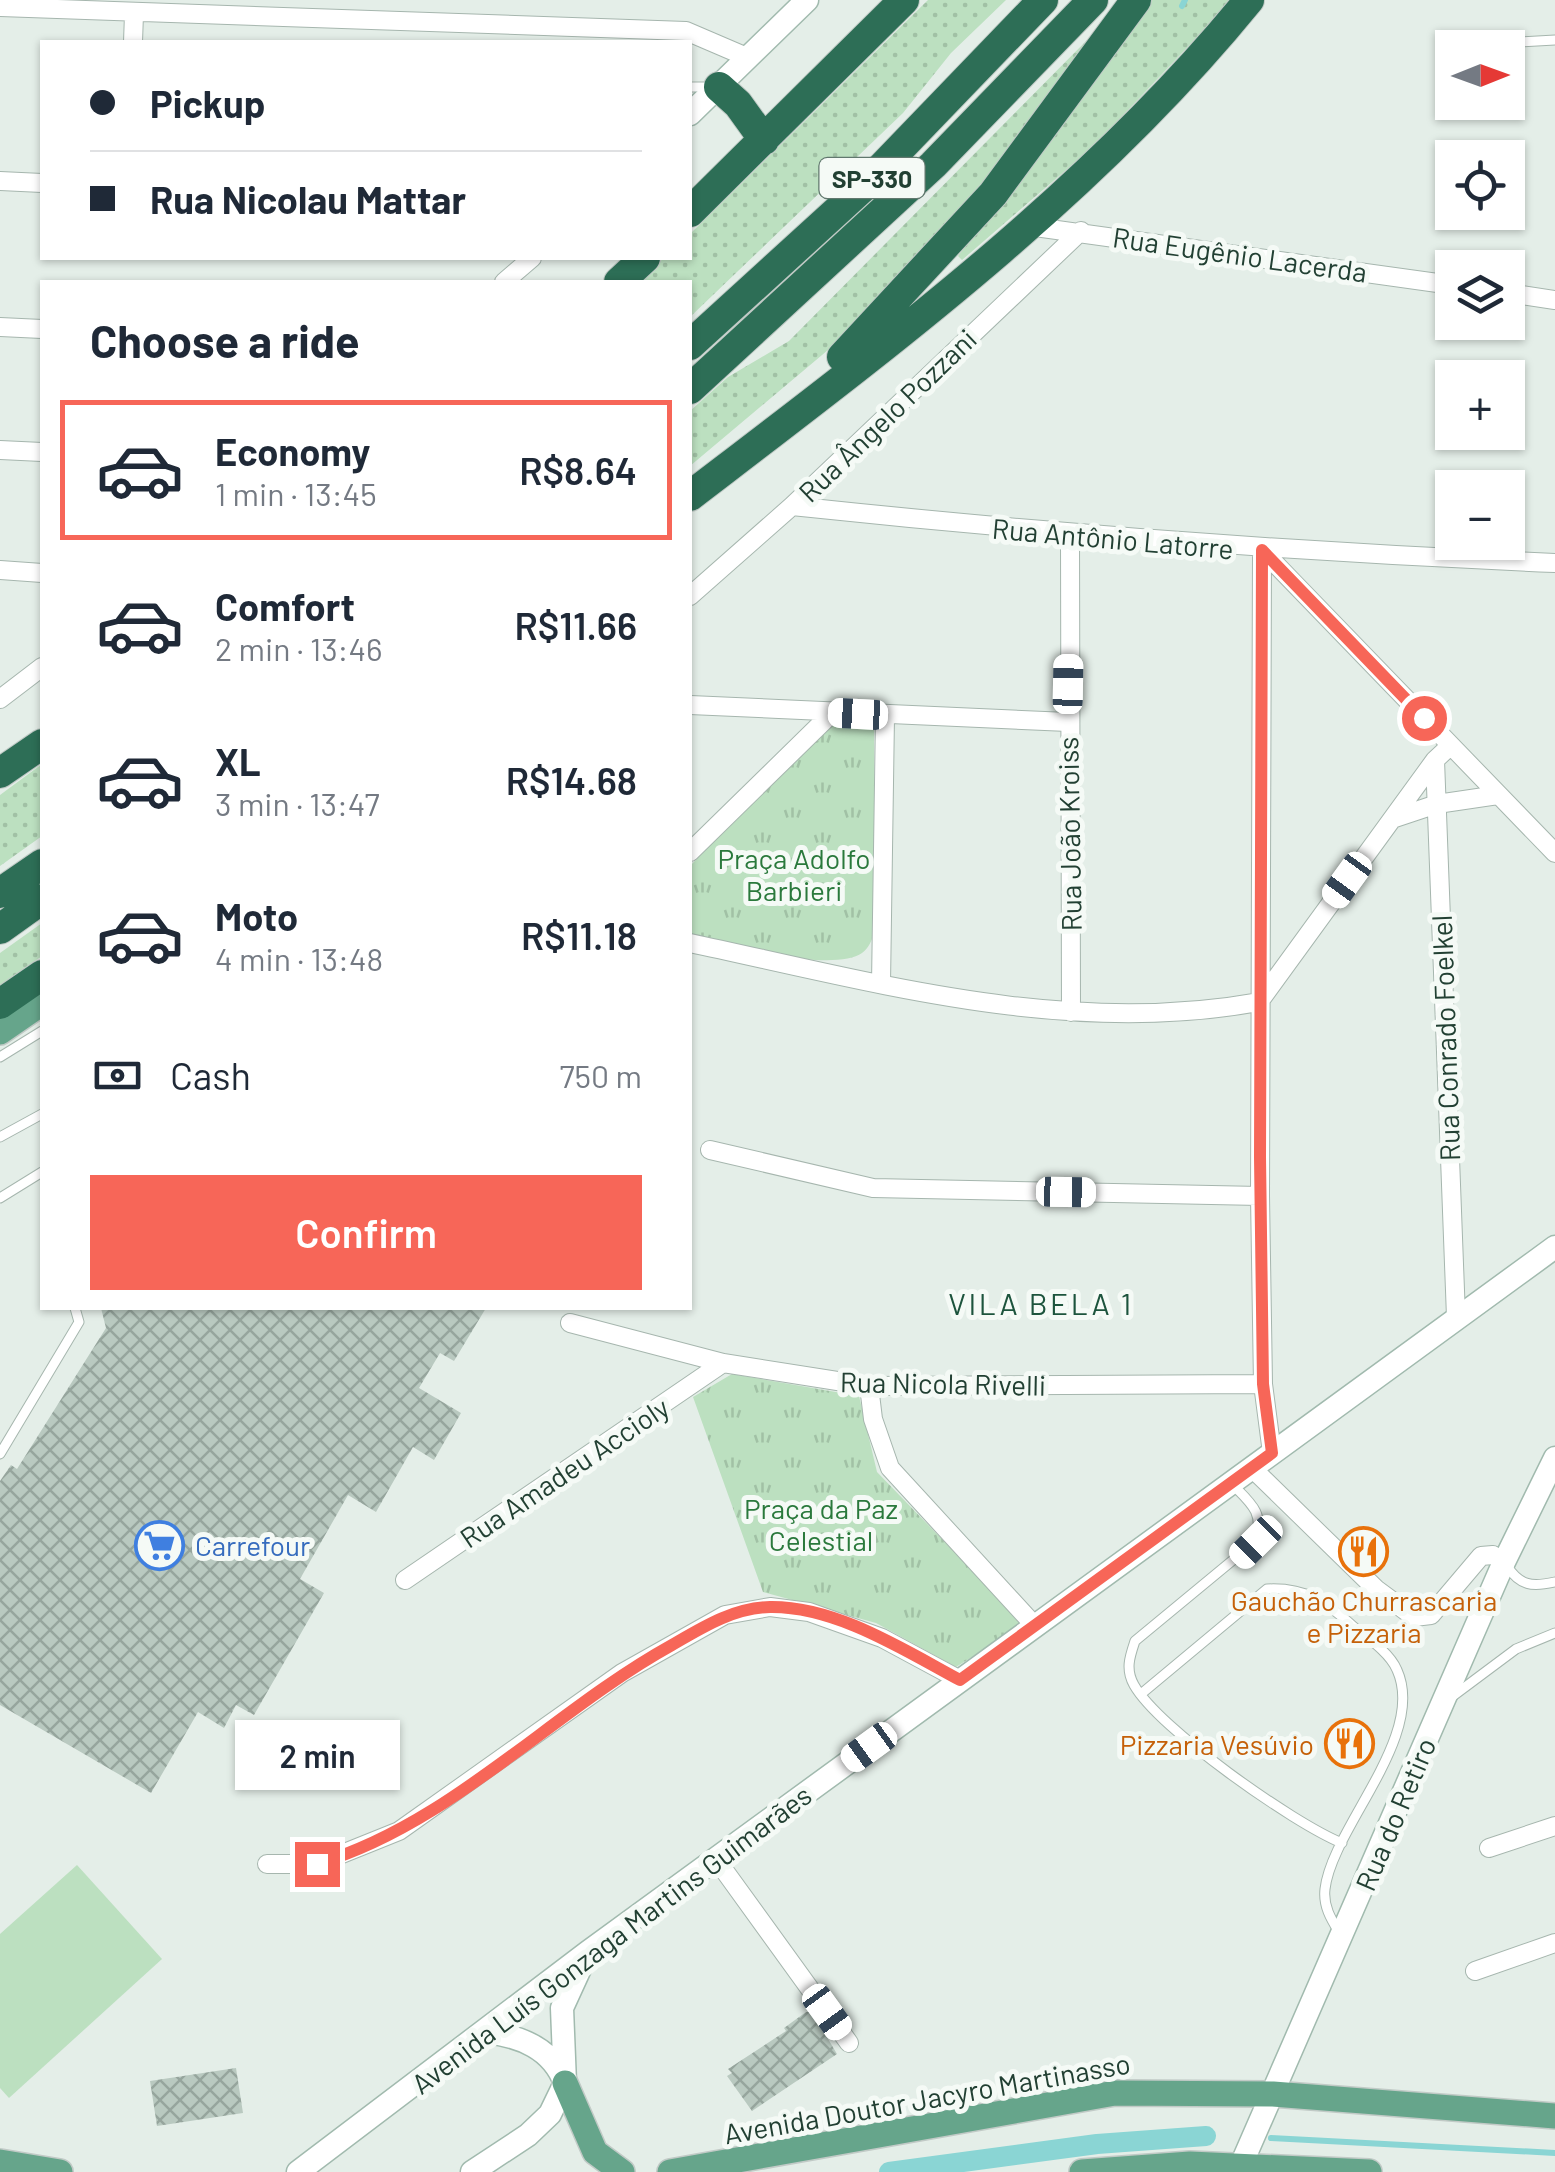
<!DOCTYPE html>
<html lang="en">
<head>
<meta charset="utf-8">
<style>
	body { margin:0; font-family:Barlow,sans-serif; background:#f6f6f7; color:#1f2937; height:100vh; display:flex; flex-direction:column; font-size:38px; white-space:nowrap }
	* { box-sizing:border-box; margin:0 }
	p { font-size:32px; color:#747a83 }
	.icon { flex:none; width:55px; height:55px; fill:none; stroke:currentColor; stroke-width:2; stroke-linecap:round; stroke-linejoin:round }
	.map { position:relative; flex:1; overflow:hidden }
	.sheet { position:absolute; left:40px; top:280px; width:652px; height:1030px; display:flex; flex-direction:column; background:#fff; border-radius:0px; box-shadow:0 2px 8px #0004 }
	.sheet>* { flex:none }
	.hud { position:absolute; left:40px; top:40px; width:652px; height:220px; border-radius:0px; box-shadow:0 2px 8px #0004; display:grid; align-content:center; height:220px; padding:0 50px; background:#fff }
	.needle { width:65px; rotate:89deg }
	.controls { position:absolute; left:1435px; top:30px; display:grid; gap:20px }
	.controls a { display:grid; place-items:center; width:90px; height:90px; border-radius:0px; background:#fff; box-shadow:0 2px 8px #0004; font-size:50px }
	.end { position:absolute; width:45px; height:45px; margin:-22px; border:12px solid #f76658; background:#fff; box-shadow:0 0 0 5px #fff }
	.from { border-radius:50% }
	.bubble { position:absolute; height:70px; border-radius:0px; background:#fff; box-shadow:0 2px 8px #0004; font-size:32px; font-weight:600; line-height:70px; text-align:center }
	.car { position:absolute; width:30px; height:60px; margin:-30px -15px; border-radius:12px; box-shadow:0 0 8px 2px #0007; background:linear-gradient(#fff 24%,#345 0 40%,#fff 0 76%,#345 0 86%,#fff 0) }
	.hud b { display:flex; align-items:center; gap:35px; height:95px; font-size:38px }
	.hud b+b { border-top:2px solid #e0e1e3 }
	.hud i { width:25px; height:25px; background:#1f2937 }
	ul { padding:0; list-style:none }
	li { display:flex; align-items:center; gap:30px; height:140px; margin:0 20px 15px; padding:0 30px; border:5px solid transparent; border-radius:0px }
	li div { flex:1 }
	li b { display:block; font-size:38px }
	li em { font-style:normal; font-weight:600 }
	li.active { border-color:#f76658 }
	li>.icon { width:90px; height:90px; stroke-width:1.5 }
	h2 { padding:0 50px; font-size:45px; line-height:120px }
	.pay { display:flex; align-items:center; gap:25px; height:110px; padding:0 50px; font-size:38px }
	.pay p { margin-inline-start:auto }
	.action { display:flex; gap:20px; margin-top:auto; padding:20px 50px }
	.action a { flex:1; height:115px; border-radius:0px; background:#f76658; color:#fff; font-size:40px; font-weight:600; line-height:115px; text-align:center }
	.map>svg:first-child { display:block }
	.grass { fill:url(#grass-dots) }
	.park { fill:url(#park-tufts) }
	.pitch { fill:#bce0c0 }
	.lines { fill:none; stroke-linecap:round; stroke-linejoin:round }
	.stream { stroke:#8ad5d4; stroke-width:6 }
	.canal { stroke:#8ad5d4; stroke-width:20 }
	.building { fill:url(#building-cross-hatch) }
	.lane-casing { stroke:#a6b6ae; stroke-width:11 }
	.street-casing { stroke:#a6b6ae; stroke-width:20 }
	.secondary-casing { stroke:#a1baae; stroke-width:25 }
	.primary-casing { stroke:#c1cac6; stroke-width:28 }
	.highway-casing { stroke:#c1cac6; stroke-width:32 }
	.lane { stroke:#fff; stroke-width:9 }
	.street { stroke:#fff; stroke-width:18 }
	.secondary { stroke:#fff; stroke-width:22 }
	.primary { stroke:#66a58b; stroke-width:25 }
	.highway { stroke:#2d6e56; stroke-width:30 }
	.route { stroke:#f76658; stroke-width:12 }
	.labels { text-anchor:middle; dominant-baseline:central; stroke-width:10; stroke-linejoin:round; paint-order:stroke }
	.shield { fill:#f5faf6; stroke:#61786e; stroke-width:2.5 }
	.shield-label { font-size:25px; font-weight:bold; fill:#224033 }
	.street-label { font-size:28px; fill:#224033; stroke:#f5faf6 }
	.park-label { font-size:28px; fill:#2a793c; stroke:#f5faf6 }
	.shop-label { font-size:28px; fill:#366cbe; stroke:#f5faf6; text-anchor:start }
	.food-label { font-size:28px; fill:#c56008; stroke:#f5faf6 }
	.neighbourhood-label { font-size:30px; letter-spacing:2.5px; fill:#1d543d; stroke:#f5faf6 }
</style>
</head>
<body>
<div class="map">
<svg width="1555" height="2172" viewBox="0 0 1555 2172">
	<defs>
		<pattern id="grass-dots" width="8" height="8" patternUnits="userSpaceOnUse" patternTransform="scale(2.5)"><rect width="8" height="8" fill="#bce0c0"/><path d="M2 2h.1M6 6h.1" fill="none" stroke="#a1c1a5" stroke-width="1.8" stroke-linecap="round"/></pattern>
		<pattern id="park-tufts" width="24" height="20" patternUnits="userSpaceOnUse" patternTransform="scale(2.5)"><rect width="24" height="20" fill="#bce0c0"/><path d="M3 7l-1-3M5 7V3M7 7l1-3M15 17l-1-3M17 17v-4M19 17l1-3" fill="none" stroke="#a1c1a5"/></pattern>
		<pattern id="building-cross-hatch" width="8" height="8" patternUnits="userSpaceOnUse" patternTransform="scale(2.5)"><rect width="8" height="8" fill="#b9c9c0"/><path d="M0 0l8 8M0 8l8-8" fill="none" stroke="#96a59d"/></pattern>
	</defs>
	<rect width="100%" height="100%" fill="#e4eee8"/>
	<path class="grass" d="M928 0H1006L951 53 903 113 690 317V282H635L664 258H690V234Z
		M1144 0H1232L1095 145 962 260 958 256Z
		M1094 33 952 227 866 318 690 466V411L728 377 789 341Z
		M42 764V836L0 866V795Z
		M42 923V956L0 986V953Z"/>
	<path class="park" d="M833 717 874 720V933C872 940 869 948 862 953 835 973 723 946 690 937V866Z
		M732 1374 859 1396 877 1472 1024 1624 956 1667 876 1623 763 1592 693 1397Z"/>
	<path class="pitch" d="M77 1865 162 1959 9 2098 0 2088V1934Z"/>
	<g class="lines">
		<path class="stream" d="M1182 6 1185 0
			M1271 2138 1555 2153"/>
		<path class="canal" d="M889 2172 1097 2144 1206 2136"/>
	</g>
	<path class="building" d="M101 1308H486L454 1361 440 1353 419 1388 461 1413 434 1460 413 1447 376 1512 348 1495 300 1579 324 1593 254 1715 236 1705 224 1728 198 1712 151 1793 0 1705V1481L11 1465 17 1469 106 1328Z
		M806 2012H812L837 2054 752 2111 727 2076 732 2073 728 2069 786 2031 784 2028Z
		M236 2068 243 2113 157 2126 150 2081Z"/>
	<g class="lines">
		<defs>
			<path id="lane" d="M1520 42 1555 40
				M690 87H711
				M0 1057 42 1031
				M0 1137 42 1114
				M0 1198 42 1172
				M0 1454 79 1322 75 1308
				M1233 1485C1252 1504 1264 1513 1256 1541L1135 1641C1130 1656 1125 1669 1134 1685 1159 1729 1293 1823 1342 1843
				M1507 1566C1520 1586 1532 1587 1555 1582
				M1141 1694 1267 1589C1306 1587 1326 1602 1354 1627 1368 1638 1390 1653 1397 1670 1427 1736 1332 1828 1325 1889 1323 1906 1331 1919 1339 1932
				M1453 1696 1516 1649 1555 1633"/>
			<path id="street" d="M0 7 686 31 749 58
				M133 42 134 14
				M0 181 42 183
				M1028 226 1452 285
				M504 282 532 258
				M1508 293 1555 300
				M0 327 42 329
				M0 450 42 452
				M792 506C1046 533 1299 552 1555 563
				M1070 536 1071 1012
				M1262 550 1260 1196 1263 1384 1272 1453
				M1262 550 1555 853
				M0 570 42 573
				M690 596 792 506 1081 231
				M0 699 42 667
				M690 705 1068 722
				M1435 760 1456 1317
				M1392 819 1437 804 1498 795
				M690 852 832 713
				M690 943C877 983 1067 1037 1259 1002L1435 760 1450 746
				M881 984 885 716
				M710 1150 873 1188 1260 1196
				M570 1323 723 1363 869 1386 1263 1384
				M869 1386 873 1419 890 1468 1035 1626
				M1253 1469 1376 1589 1414 1617 1431 1615 1481 1556 1493 1555 1504 1562
				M405 1580 723 1363
				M1489 1848 1555 1826
				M716 1859 849 2043
				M267 1864H317L399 1831 622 1673 725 1615 770 1607 809 1612 882 1638 960 1680
				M1475 1971 1555 1943"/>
			<path id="secondary" d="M690 114 807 0
				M486 2032C520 2036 552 2048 565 2083
				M298 2172 588 1952 1555 1247
				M472 2172 528 2135 550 2114 565 2083 562 2008 584 1960
				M1238 2172 1504 1562 1555 1458"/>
			<path id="primary" d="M0 1032 42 1003
				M565 2083 595 2152 622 2172
				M0 2162 60 2172
				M670 2172 1115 2093 1273 2094 1555 2116
				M1082 2172 1190 2164 1369 2172"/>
			<path id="highway" d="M719 87 738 104 764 140
				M690 212 904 0
				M619 282 645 258
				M690 345 860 190 1043 0
				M842 357 993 194 1136 0
				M690 389 933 165 1093 0
				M690 496C886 346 1092 193 1249 0
				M0 773 42 744
				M0 893 42 864
				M0 929 42 899
				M0 1004 42 975"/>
		</defs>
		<use href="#lane" class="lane-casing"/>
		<use href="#street" class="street-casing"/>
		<use href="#secondary" class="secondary-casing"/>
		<use href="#primary" class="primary-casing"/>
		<use href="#highway" class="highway-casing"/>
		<use href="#lane" class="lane"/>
		<use href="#street" class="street"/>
		<use href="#secondary" class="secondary"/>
		<use href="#primary" class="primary"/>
		<use href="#highway" class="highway"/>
	</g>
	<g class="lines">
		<path class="route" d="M317 1864C451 1824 551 1712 672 1645 703 1627 733 1608 770 1607 836 1606 904 1650 960 1680L1272 1453 1263 1384 1260 1157 1262 550 1424 718"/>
	</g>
	<defs>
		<symbol id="supermarket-ring" viewBox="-11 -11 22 22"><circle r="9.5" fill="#f5faf6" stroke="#3f7fe0" stroke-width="1.5"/><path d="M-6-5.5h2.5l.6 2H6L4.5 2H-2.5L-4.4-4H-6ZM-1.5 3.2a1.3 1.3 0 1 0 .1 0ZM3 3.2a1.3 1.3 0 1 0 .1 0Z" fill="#3f7fe0"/></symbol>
		<symbol id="restaurant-ring" viewBox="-11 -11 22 22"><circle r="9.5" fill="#f5faf6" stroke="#e8710a" stroke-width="1.5"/><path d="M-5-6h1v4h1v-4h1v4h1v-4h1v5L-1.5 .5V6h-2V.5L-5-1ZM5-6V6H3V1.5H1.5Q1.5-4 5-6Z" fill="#e8710a"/></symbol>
	</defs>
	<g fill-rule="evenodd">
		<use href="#supermarket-ring" x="132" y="1518" width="55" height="55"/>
		<use href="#restaurant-ring" x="1336" y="1524" width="55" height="55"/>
		<use href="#restaurant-ring" x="1322" y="1716" width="55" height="55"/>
	</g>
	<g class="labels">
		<rect class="shield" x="819.5" y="158" width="105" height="40" rx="8"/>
		<g class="shield-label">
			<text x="872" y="178">SP-330</text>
		</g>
		<g class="street-label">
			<text transform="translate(1240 254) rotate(8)">Rua Eugênio Lacerda</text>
			<text transform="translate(887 415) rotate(-44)">Rua Ângelo Pozzani</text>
			<text transform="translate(1113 538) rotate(5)">Rua Antônio Latorre</text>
			<text transform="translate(1069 834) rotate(-91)">Rua João Kroiss</text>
			<text transform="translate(1445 1038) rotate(-92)">Rua Conrado Foelkel</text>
			<text transform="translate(943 1383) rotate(1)">Rua Nicola Rivelli</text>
			<text transform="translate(564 1472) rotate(-34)">Rua Amadeu Accioly</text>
			<text transform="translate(1395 1814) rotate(-67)">Rua do Retiro</text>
			<text transform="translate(611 1939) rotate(-37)">Avenida Luís Gonzaga Martins Guimarães</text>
			<text transform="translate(927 2098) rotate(-10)">Avenida Doutor Jacyro Martinasso</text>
		</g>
		<g class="park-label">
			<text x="794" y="858">Praça Adolfo<tspan x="794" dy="32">Barbieri</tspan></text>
			<text x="821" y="1508">Praça da Paz<tspan x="821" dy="32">Celestial</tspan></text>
		</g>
		<g class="shop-label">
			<text x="195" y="1545">Carrefour</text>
		</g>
		<g class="food-label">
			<text x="1364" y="1600">Gauchão Churrascaria<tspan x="1364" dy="32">e Pizzaria</tspan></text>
			<text x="1314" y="1744" text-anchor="end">Pizzaria Vesúvio</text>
		</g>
		<g class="neighbourhood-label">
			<text x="1041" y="1303">VILA BELA 1</text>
		</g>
	</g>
</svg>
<div class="controls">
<a><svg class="needle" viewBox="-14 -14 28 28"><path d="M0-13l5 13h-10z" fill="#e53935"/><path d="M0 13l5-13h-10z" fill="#747a83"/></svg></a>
<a><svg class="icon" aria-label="locate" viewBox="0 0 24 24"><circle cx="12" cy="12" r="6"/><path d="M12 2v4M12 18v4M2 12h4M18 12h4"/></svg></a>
<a><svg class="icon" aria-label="layers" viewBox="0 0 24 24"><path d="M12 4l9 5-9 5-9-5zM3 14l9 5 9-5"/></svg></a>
<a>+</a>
<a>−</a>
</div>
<i class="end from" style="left:1424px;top:718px"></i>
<i class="end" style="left:317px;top:1864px"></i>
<div class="bubble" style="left:235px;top:1720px;width:165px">2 min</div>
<i class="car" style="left:1068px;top:684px;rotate:1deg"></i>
<i class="car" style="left:858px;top:714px;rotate:273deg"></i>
<i class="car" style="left:1347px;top:880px;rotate:216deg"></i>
<i class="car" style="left:1066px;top:1192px;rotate:91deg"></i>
<i class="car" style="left:1256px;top:1542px;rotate:225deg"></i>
<i class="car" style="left:869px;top:1747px;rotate:234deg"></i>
<i class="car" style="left:827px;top:2012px;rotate:144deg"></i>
<div class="hud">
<b><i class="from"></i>Pickup</b>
<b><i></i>Rua Nicolau Mattar</b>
</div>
<section class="sheet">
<h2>Choose a ride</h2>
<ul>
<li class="active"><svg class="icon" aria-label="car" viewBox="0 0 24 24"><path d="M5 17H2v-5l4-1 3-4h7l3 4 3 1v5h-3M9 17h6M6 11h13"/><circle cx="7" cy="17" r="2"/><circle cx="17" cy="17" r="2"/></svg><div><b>Economy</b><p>1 min · 13:45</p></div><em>R$8.64</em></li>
<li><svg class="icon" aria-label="car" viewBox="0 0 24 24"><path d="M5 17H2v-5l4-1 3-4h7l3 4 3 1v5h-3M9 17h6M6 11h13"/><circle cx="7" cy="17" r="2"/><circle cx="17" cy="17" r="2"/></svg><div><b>Comfort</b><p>2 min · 13:46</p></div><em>R$11.66</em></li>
<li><svg class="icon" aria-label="car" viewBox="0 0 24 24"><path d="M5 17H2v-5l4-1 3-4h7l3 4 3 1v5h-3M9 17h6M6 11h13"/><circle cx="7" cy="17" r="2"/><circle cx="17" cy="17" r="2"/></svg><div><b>XL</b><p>3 min · 13:47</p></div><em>R$14.68</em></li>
<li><svg class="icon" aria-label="car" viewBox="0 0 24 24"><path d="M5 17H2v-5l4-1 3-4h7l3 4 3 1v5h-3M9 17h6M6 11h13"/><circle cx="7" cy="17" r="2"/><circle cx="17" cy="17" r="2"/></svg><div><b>Moto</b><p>4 min · 13:48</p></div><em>R$11.18</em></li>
</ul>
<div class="pay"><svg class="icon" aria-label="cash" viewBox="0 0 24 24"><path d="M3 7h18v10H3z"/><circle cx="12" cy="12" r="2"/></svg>Cash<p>750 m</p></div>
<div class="action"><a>Confirm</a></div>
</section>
</div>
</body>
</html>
